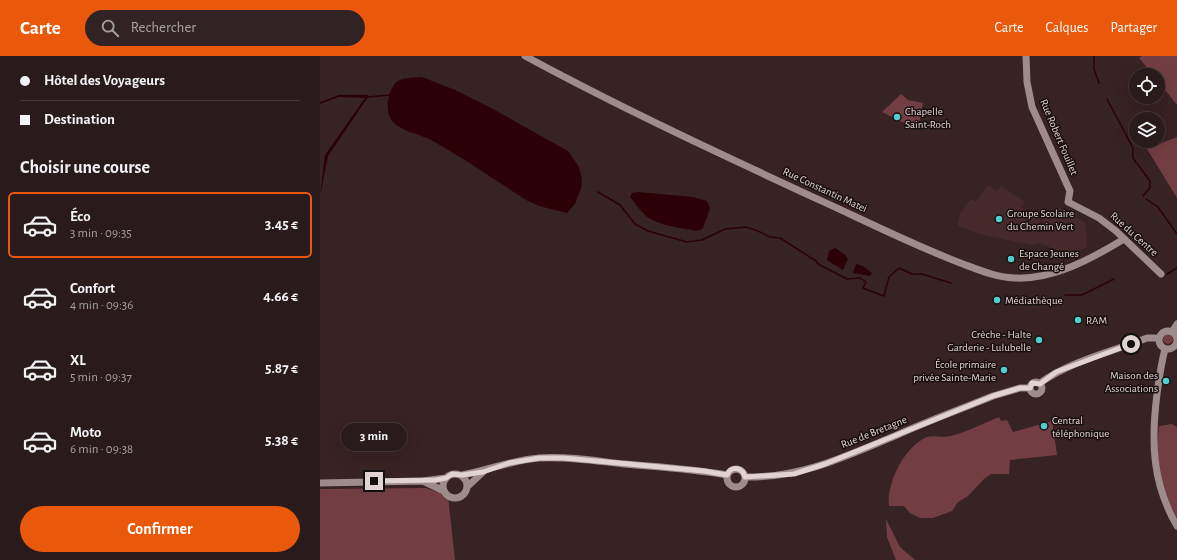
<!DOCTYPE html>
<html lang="fr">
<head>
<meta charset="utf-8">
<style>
	body { margin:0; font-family:"Alegreya Sans",sans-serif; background:#312324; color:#f1f3f6; height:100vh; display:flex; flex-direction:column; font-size:15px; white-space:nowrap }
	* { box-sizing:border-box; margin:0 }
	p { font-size:13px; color:#a5a1a3 }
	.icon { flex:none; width:22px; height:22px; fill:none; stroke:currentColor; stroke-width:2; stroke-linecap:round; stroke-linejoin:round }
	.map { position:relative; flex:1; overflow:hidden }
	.sheet { display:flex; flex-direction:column; background:#291a1b; width:320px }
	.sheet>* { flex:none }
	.top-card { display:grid; align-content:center; height:88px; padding:0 20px; background:#291a1b }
	.controls { position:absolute; left:809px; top:12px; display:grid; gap:8px }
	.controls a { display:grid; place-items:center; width:36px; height:36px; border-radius:50%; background:#291a1b; box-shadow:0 4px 16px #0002,0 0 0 1px #45383a; font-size:20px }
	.end { position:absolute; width:18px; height:18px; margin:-9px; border:5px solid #e1d2d3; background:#111; box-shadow:0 0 0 2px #111 }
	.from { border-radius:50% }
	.bubble { position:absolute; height:28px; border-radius:14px; background:#291a1b; box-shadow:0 4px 16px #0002,0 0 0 1px #45383a; font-size:13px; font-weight:700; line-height:28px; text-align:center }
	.top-card b { display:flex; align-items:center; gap:14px; height:38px; font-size:15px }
	.top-card b+b { border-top:1px solid #45383a }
	.top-card i { width:10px; height:10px; background:#f1f3f6 }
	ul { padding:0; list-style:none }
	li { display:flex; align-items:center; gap:12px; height:66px; margin:0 8px 6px; padding:0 12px; border:2px solid transparent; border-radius:6px }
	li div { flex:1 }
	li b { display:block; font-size:15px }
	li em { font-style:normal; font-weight:700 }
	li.active { border-color:#ea580c }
	li>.icon { width:36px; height:36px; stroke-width:1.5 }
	h2 { padding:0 20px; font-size:18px; line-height:48px }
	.button { display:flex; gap:8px; margin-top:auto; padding:8px 20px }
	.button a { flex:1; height:46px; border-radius:24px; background:#ea580c; color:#fff; font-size:16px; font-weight:700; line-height:46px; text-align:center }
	header { display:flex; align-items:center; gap:24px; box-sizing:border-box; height:56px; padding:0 20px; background:#ea580c; color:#fff }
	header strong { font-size:19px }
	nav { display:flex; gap:22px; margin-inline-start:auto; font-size:14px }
	.search { width:280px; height:36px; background:#312324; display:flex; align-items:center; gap:10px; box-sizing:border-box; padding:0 14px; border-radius:22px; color:#a5a1a3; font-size:15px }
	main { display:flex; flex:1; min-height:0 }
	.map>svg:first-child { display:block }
	.built { fill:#45292b }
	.green { fill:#723e43 }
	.water { fill:#2c0007 }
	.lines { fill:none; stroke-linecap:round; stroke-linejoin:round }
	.stream { stroke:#2c0007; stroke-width:1.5 }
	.secondary { stroke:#9e8c8d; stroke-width:7 }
	.route { stroke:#e1d2d3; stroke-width:5 }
	.poi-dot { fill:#52cdcd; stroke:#180f0f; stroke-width:1.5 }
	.labels { text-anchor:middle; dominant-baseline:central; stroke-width:3; stroke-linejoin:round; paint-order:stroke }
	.poi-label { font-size:11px; fill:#e1d2d3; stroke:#180f0f; text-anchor:start }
	.street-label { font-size:11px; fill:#e1d2d3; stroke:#180f0f }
</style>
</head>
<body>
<header>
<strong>Carte</strong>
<div class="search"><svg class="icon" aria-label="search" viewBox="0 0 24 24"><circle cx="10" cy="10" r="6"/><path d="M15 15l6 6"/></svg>Rechercher</div>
<nav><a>Carte</a><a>Calques</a><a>Partager</a></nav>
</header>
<main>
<section class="sheet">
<div class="top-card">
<b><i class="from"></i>Hôtel des Voyageurs</b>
<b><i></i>Destination</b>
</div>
<h2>Choisir une course</h2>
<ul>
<li class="active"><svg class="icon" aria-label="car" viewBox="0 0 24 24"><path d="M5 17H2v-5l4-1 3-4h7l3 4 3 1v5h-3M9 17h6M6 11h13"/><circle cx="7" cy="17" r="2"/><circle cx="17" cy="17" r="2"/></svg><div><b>Éco</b><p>3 min · 09:35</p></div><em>3.45 €</em></li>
<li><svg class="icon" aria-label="car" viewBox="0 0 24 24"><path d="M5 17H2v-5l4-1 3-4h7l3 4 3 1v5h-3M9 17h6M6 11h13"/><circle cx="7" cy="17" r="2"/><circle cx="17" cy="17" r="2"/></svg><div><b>Confort</b><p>4 min · 09:36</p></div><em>4.66 €</em></li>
<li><svg class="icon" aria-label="car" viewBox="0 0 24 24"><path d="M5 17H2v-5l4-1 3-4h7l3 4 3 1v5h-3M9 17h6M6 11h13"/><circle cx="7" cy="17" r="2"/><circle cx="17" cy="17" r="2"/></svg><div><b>XL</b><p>5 min · 09:37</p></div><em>5.87 €</em></li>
<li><svg class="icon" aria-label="car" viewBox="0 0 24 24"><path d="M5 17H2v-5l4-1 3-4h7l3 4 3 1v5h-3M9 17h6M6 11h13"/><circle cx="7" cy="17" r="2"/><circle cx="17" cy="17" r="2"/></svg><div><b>Moto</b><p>6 min · 09:38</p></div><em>5.38 €</em></li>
</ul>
<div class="button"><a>Confirmer</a></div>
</section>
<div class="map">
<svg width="857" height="504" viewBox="0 0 857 504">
	<rect width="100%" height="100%" fill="#372224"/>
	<path class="built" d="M668 129 677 135 681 130 705 146 701 151 721 165 718 170 720 171 725 162 733 161 738 151 765 166 767 192 742 197 720 187 712 189 663 179 637 170 640 157 651 143 656 146Z"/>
	<path class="green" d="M822 0H857V49L838 25V19H833L819 2Z
		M581 38 588 44 603 47C602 52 602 58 600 63 595 76 570 60 562 56Z
		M857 81V142L827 93Z
		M843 283a5 5 0 1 1 10 0a5 5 0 1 1-10 0Z
		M679 361 681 365 687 364 693 376 732 365 737 399 690 404 689 418H671L664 423 648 440 638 446 632 455 613 462H600L590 457 584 450H569C566 427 585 390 607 381 614 379 623 382 631 380 647 376 664 367 679 361Z
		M852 368 857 371V462C839 430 835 406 839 370Z
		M106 432 128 440 135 504H0V433Z
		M566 463 580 491 595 504H576L567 481Z"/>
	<path class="water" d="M102 21 135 34 171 52 248 95 259 111 262 123 261 132 255 148 247 157 219 150 206 144C175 124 145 103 113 85 99 77 83 77 72 65 64 56 68 31 78 25 85 21 93 22 102 21Z
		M19 39H48V41L8 100 0 140 5 99 45 42 19 41 0 48V46Z
		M318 136 373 141 387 145 390 152 383 172 380 174 376 175C359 171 334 170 322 156 318 152 315 146 310 141L312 137Z
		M515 192 524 198 528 203 523 214 507 204 509 195Z
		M536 208 543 210 552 217 550 220 533 217Z"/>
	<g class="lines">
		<path class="stream" d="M774 0V13L779 27
			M48 41 70 39
			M787 43 813 92V102L830 125V132L823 140
			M278 136 300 149 315 168 328 175 367 186 382 184 405 173 426 171 438 175 450 181 460 182 496 205 498 208 527 223 540 222 546 226 543 232 564 240 569 221 579 212 592 218H602L631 227
			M826 143 838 151 857 178
			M847 218 857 212
			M745 239H762L794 223"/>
		<path class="secondary" d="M205 0C312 58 424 109 534 160 570 177 606 194 643 208 659 214 676 221 694 222 733 224 771 203 804 183
			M706 0 707 26 712 51 750 135 748 146 779 162 796 175 841 218
			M839 284a9 9 0 1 1 18 0a9 9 0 1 1-18 0Z
			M852 276 857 268
			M845 293C841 308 839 323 837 338 831 386 832 427 857 470
			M710 332a6 6 0 1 1 12 0a6 6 0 1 1-12 0Z
			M720 327C751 305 791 296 827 282H839
			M407 422a9 9 0 1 1 18 0a9 9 0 1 1-18 0Z
			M123 430a12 12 0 1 1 24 0a12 12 0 1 1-24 0Z
			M142 419C169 414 192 404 219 402 247 400 276 405 304 408 338 411 373 413 407 419
			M425 421C482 422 526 400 577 379 608 365 641 353 673 340L700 332H710
			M105 426 124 435
			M0 427 103 425 126 422
			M148 430 163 416"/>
	</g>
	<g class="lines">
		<path class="route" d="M54 425 116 424 126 422 132 418 142 419 163 416 189 407 219 402H244L384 415 407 419C410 412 417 410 423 416L425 421 474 418 505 408 673 340 700 332H710L712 327 720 328 736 316 811 288"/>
	</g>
	<g class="poi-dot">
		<circle cx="577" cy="61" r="4"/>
		<circle cx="679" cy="163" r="4"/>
		<circle cx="691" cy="203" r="4"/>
		<circle cx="677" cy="244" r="4"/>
		<circle cx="758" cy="264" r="4"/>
		<circle cx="719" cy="284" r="4"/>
		<circle cx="684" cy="314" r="4"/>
		<circle cx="846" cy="325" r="4"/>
		<circle cx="724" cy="370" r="4"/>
	</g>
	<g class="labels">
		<g class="poi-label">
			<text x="585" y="55">Chapelle<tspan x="585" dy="13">Saint-Roch</tspan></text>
			<text x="687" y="157">Groupe Scolaire<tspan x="687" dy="13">du Chemin Vert</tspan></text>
			<text x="699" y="197">Espace Jeunes<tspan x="699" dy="13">de Changé</tspan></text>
			<text x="685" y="244">Médiathèque</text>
			<text x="766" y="264">RAM</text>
			<text x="711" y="278" text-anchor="end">Crèche - Halte<tspan x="711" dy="13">Garderie - Lulubelle</tspan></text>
			<text x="676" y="308" text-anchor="end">École primaire<tspan x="676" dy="13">privée Sainte-Marie</tspan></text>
			<text x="838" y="319" text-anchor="end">Maison des<tspan x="838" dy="13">Associations</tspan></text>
			<text x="732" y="364">Central<tspan x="732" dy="13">téléphonique</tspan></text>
		</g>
		<g class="street-label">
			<text transform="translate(739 81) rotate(67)">Rue Robert Fouillet</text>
			<text transform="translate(505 134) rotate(25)">Rue Constantin Matei</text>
			<text transform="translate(814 178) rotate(42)">Rue du Centre</text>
			<text transform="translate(554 376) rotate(-22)">Rue de Bretagne</text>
		</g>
	</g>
</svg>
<div class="controls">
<a><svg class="icon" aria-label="locate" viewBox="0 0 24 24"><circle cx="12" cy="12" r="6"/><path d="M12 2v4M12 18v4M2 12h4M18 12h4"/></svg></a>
<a><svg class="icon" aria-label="layers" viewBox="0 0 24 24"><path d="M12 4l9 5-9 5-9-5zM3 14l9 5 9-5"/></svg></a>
</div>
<i class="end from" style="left:811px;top:288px"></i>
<i class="end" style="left:54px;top:425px"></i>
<div class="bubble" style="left:21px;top:367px;width:66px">3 min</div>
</div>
</main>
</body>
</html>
